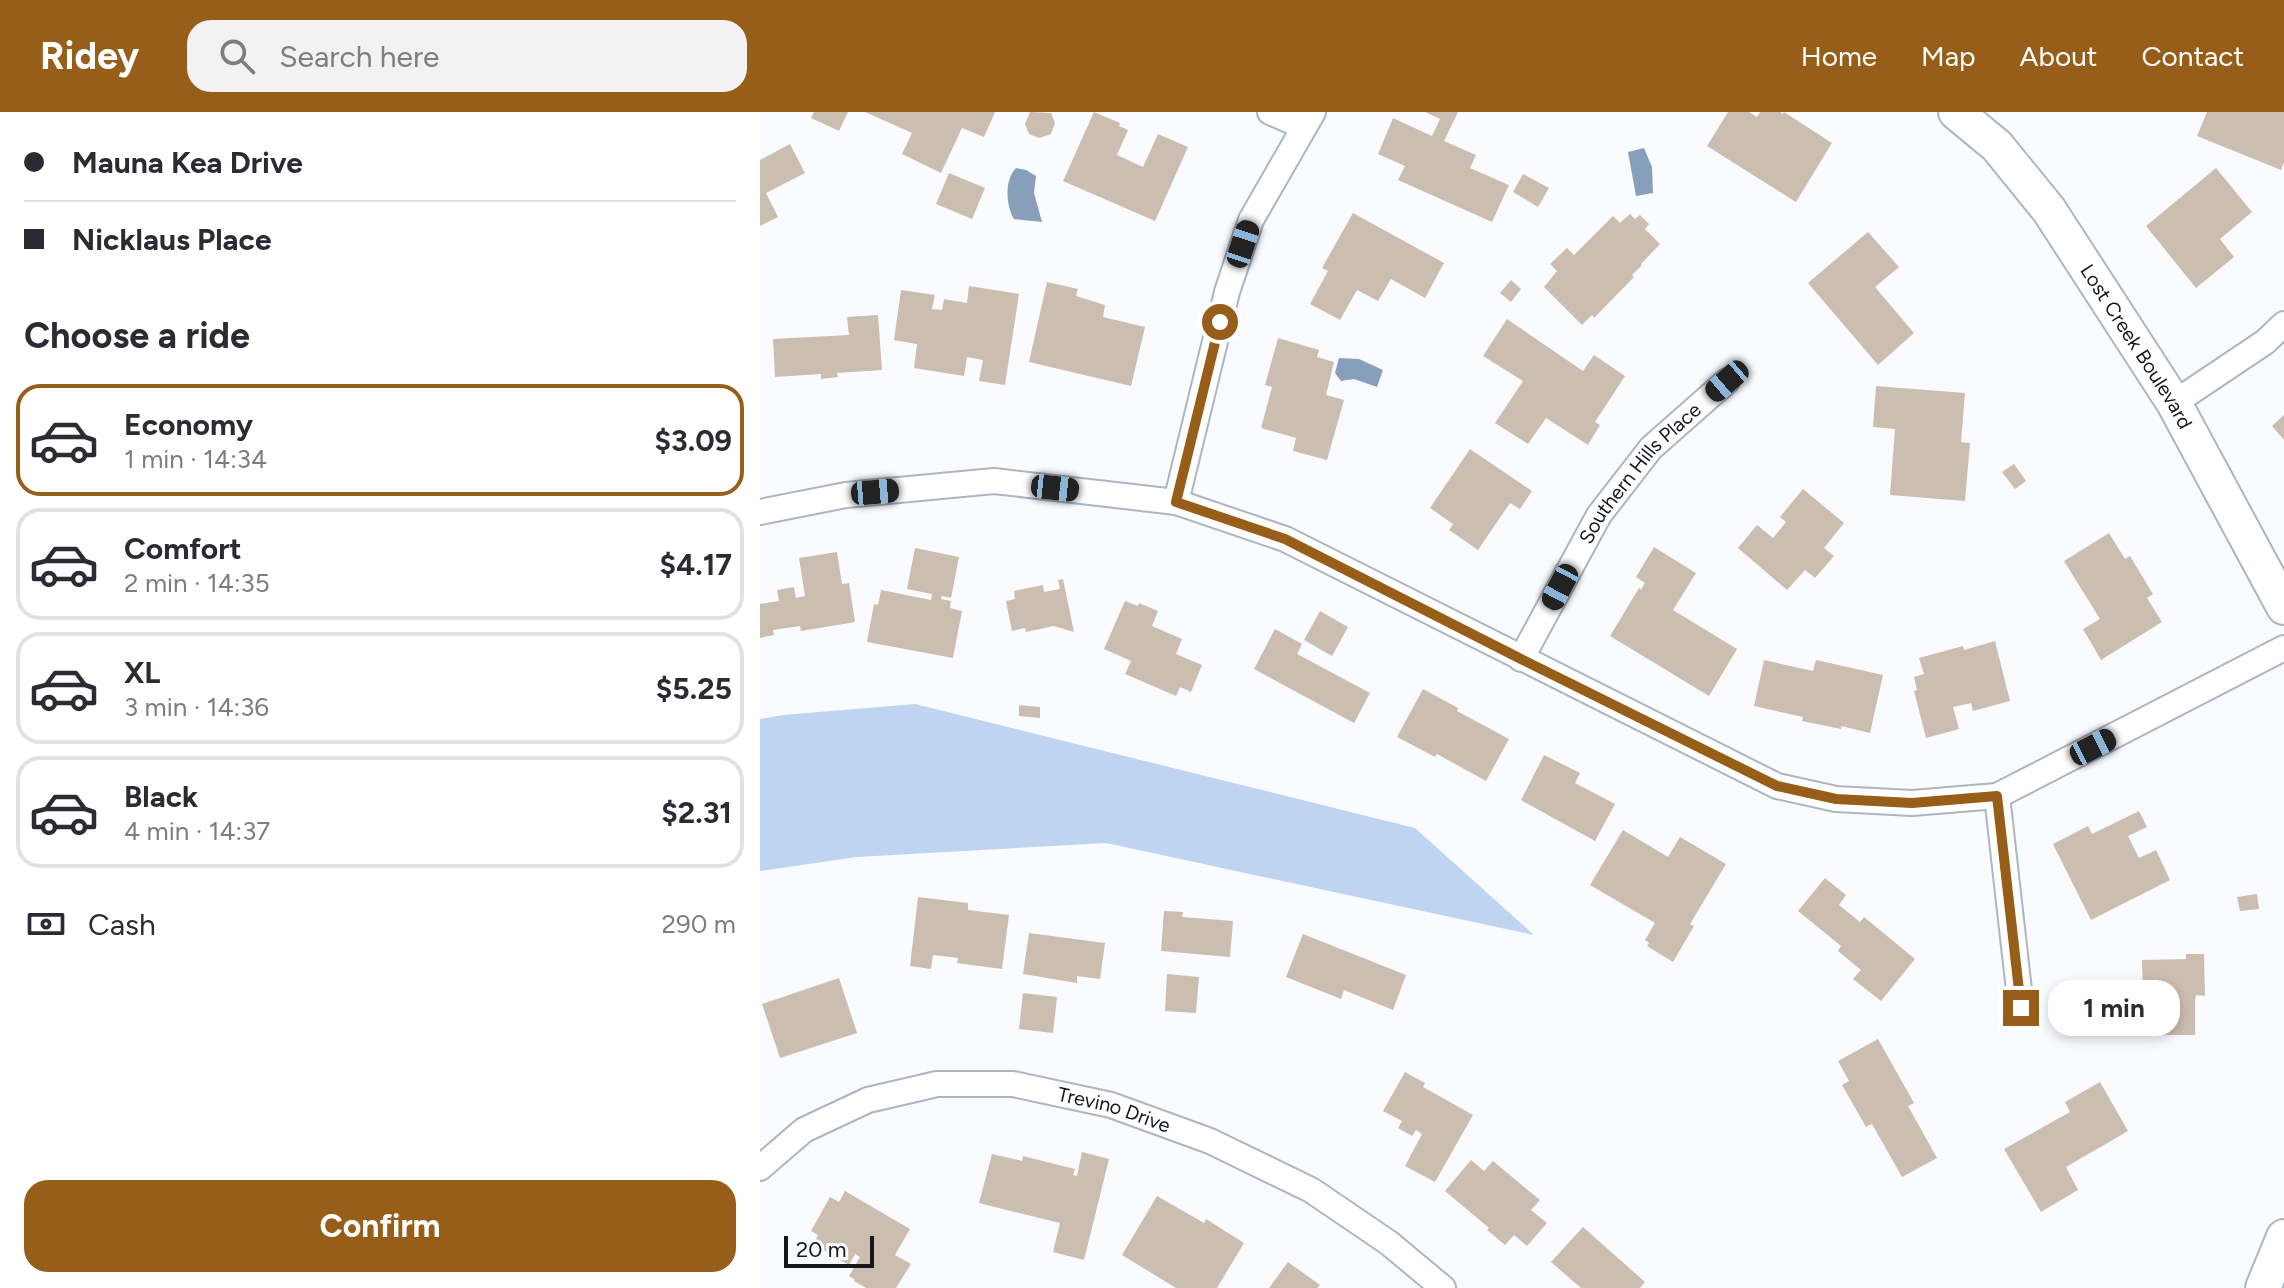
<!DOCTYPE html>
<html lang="en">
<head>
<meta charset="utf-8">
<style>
	body { margin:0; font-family:Figtree,sans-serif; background:#f2f2f3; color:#2b2b33; height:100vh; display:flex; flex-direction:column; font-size:30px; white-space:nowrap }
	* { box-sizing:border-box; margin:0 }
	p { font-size:26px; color:#7c7c81 }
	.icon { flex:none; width:44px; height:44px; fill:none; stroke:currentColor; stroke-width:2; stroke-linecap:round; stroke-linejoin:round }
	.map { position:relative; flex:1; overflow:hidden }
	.details { display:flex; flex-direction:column; background:#fff; width:760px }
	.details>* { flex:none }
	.banner { display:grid; align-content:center; height:176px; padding:0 24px; background:#fff }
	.scale { position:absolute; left:24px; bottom:20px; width:90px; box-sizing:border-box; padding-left:8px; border:4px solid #14181d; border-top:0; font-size:22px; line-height:28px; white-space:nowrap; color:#14181d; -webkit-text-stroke:6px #f9fbfe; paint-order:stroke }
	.end { position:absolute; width:36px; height:36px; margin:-18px; border:10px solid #965e18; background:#fff; box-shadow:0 0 0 4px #fff }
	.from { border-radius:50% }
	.bubble { position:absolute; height:56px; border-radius:24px; background:#fff; box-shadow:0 4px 12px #0003; font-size:26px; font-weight:700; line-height:56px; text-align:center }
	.car { position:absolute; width:24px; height:48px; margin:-24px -12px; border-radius:10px; box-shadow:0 0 6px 2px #0007; background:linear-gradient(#222 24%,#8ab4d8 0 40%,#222 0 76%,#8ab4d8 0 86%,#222 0) }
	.banner b { display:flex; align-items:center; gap:28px; height:76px; font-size:30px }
	.banner b+b { border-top:2px solid #e1e1e2 }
	.banner i { width:20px; height:20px; background:#2b2b33 }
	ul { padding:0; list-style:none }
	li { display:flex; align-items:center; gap:24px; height:112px; margin:0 16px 12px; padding:0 8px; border:4px solid #e1e1e2; border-radius:24px }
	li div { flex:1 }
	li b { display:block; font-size:30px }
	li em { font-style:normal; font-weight:700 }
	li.on { border-color:#965e18 }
	li>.icon { width:72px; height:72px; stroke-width:1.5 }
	h2 { padding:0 24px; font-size:36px; line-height:96px }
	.pay { display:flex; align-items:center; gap:20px; height:88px; padding:0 24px; font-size:30px }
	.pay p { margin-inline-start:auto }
	.primary-button { display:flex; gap:16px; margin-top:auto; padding:16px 24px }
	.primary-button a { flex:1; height:92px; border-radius:24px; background:#965e18; color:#fff; font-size:32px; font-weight:700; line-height:92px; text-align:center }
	header { display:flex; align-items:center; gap:48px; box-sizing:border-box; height:112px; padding:0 40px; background:#965e18; color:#fff }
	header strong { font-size:38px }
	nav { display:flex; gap:44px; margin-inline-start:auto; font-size:28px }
	.search { width:560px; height:72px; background:#f2f2f3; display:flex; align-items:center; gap:20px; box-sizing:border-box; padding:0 28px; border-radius:24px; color:#7c7c81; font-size:30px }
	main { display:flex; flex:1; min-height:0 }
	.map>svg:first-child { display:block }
	.green { fill:#bfd4f0 }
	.water { fill:#889fbc }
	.building { fill:#cbbdb0 }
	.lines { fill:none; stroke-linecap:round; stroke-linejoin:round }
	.street-casing { stroke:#abb6c4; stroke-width:28 }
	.secondary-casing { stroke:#abb6c4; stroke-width:38 }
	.street { stroke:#fff; stroke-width:24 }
	.secondary { stroke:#fff; stroke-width:34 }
	.route { stroke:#965e18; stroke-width:10 }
	.labels { text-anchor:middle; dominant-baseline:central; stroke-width:6; stroke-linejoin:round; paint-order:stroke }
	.street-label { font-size:20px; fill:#14181d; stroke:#f9fbfe }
</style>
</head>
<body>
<header>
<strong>Ridey</strong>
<div class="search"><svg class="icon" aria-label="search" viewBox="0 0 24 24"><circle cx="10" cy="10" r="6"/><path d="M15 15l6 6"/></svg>Search here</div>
<nav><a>Home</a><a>Map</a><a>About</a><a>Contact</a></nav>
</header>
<main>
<section class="details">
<div class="banner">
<b><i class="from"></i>Mauna Kea Drive</b>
<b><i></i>Nicklaus Place</b>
</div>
<h2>Choose a ride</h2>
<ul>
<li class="on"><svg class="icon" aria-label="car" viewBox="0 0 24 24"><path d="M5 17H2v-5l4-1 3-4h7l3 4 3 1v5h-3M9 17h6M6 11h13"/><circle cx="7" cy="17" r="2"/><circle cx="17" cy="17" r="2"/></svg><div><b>Economy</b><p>1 min · 14:34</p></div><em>$3.09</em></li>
<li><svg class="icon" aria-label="car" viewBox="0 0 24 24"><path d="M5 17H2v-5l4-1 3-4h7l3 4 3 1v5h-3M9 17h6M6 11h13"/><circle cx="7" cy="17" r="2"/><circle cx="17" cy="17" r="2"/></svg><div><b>Comfort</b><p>2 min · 14:35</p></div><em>$4.17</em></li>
<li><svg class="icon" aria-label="car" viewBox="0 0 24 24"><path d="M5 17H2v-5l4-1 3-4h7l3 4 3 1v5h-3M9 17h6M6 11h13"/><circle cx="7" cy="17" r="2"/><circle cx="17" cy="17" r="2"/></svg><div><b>XL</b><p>3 min · 14:36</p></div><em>$5.25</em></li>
<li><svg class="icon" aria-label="car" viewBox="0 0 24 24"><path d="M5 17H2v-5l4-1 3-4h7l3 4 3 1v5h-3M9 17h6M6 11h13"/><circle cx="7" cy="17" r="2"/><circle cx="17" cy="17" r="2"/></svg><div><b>Black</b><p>4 min · 14:37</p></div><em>$2.31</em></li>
</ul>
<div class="pay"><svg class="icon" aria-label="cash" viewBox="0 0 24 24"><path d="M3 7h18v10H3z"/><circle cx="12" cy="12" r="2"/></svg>Cash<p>290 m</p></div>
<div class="primary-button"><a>Confirm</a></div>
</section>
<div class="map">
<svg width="1524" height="1176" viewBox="0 0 1524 1176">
	<rect width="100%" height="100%" fill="#f9fbfe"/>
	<path class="green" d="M155 592 655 716 774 823 346 731 97 745 0 759V607L23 603Z"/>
	<path class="water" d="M884 36 892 55 893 81 876 84 868 40Z
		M256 56 266 58 276 64 274 81 282 110 254 107C246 94 244 68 256 56Z
		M579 246 599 247 623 258 617 275 594 267 581 269 575 261Z"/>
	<path class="building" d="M54 0H88L79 19 51 6Z
		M105 0H235L224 25 202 16 181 61 142 42 152 21Z
		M270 0 291 1 295 11 291 22 279 26 269 22 265 12Z
		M334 0 360 11 359 14 368 18 357 43 383 55 398 22 428 35 395 109 303 69Z
		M665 0H698L684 29 716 43 710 56 749 73 732 110 638 68 645 54 618 42 633 6 672 24 680 7Z
		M968 0H989L997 5 1000 0H1020L1023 2 1024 0 1072 31 1036 90 947 34Z
		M1447 0H1524V50L1521 58 1437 24Z
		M30 32 45 61 6 81 18 105 0 114V48Z
		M1456 56 1492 100 1460 127 1474 145 1436 176 1386 114Z
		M189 61 225 76 212 107 176 92Z
		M763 62 789 76 778 95 753 80Z
		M593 101 684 151 665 186 631 167 618 189 597 178 580 208 550 192 568 159 562 156Z
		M870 102 875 107 880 103 889 112 885 117 900 132 881 152 882 153 872 163 874 165 834 206 832 203 822 213 784 175 797 159 790 152 807 136 814 143 853 104 860 111Z
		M1108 120 1139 155 1115 175 1154 221 1118 253 1048 171Z
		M751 168 761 177 751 190 740 181Z
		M287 170 318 177 316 184 345 193 343 205 385 215 371 274 269 250Z
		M209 174 259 182 245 273 219 269 223 248 207 245 204 264 154 256 157 232 134 228 141 178 175 183 172 197 182 198 184 187 207 191Z
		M118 203 122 258 77 261 78 265 61 267V262L15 265 13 227 89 223 87 205Z
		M747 207 823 259 834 243 865 264 835 310 840 313 828 333 786 306 768 332 735 311 763 269 723 244Z
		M518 226 559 238 557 245 574 250 566 283 584 288 567 348 533 339 536 326 501 316 512 275 505 273Z
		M1116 274 1205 281 1201 330 1210 331 1205 389 1130 383 1135 317 1113 315Z
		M1524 303V328L1512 314Z
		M710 337 772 379 760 397 750 391 718 438 689 418 693 412 670 396Z
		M1254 352 1266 369 1255 377 1242 360Z
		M1043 377 1084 411 1064 436 1074 444 1055 466 1045 458 1027 478 978 436 997 413 1013 426 1026 410 1020 405Z
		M1349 421 1365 447 1370 444 1393 482 1387 486 1402 510 1341 548 1323 517 1340 507 1304 449Z
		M894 435 936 461 913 498 977 537 949 584 850 524 879 476 881 478 885 471 876 465Z
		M155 436 199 445 191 486 182 484 181 487 191 489 190 496 202 499 193 546 107 530 114 492 118 493 121 478 171 488 172 482 147 477Z
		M77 440 82 472 89 471 95 510 41 519 40 514 13 518 14 523 0 526V492L19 489 17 478 34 475 36 486 45 484 39 446Z
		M303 467 314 520 294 514 266 520 265 516 252 519 246 489 255 487 254 479 283 473 284 480 300 477 298 468Z
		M365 489 378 494 379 491 398 499 392 514 422 527 416 542 442 553 431 580 420 575 416 584 365 562 371 549 344 537Z
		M560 499 588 515 572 544 544 528Z
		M515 517 542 532 537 542 610 581 594 611 494 557Z
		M1235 529 1250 589 1213 599 1211 591 1193 595 1199 617 1166 626 1154 579 1157 578 1154 565 1164 562 1159 546 1203 534 1204 538Z
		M1004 548 1053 559 1056 548 1123 563 1110 621 1081 614V617L1042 609 1043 605 994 594Z
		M663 577 698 596 697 599 749 627 726 669 677 642 675 645 637 625Z
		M259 593 280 595V606L259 604Z
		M784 643 820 661 815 671 855 692 835 729 761 688Z
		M1379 699 1387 715 1368 724 1379 746 1396 738 1410 768 1331 808 1293 732 1328 714 1332 722Z
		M863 718 908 745 920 725 966 752 930 812 934 814 913 850 887 834 889 831 885 828 895 811 830 773Z
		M1065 766 1086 783 1079 793 1100 810 1104 805 1155 847 1121 889 1093 867 1101 858 1078 839 1081 834 1038 799Z
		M1497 782 1499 797 1480 799 1477 785Z
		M158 785 208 791V798L249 803 242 857 197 851 198 846 173 843 171 857 150 854Z
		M404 799 423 800 422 805 473 809 470 845 401 839Z
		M269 821 345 831 340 867 317 864V871L263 862Z
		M543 822 646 863 633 898 584 878 581 887 526 865Z
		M1426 842H1444L1445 884 1436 883 1435 888V923H1384L1382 848 1426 847Z
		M407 862 439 865 436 901 405 899Z
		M79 866 97 921 20 946 2 892Z
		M263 881 297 885 293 921 259 917Z
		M1118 927 1154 991 1148 994 1177 1046 1142 1065 1112 1012 1106 1015 1082 973 1089 969 1078 949Z
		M645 960 665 971 663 975 713 1003 675 1070 645 1054 662 1022 656 1018 652 1024 638 1016 642 1009 623 999Z
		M1340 970 1368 1019 1306 1055 1318 1078 1281 1100 1244 1037 1310 1000 1305 990Z
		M322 1040 349 1047 324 1148 293 1140 300 1111 219 1091 232 1042 262 1049 263 1044 315 1057 313 1063 317 1064Z
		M711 1048 724 1059 733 1049 780 1088 771 1098 787 1111 767 1134 754 1123 745 1133 727 1118 729 1116 685 1079Z
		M85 1079 150 1117 135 1143 151 1152 136 1176H106L94 1169V1167L89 1164 100 1145 95 1142 89 1153 53 1132 58 1123 51 1119 70 1085 79 1090Z
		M397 1084 444 1111 446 1107 484 1131 457 1176H416L362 1143Z
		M823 1115 885 1170 880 1176H821L791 1150Z
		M528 1150 560 1173 557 1176H509Z"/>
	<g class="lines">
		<defs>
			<g id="street">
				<path d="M510 0 544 15"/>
				<path d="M1414 291 1505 230 1524 212"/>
				<path d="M416 390 467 180 491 108 553 0"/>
				<path d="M0 400 86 383 234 369 416 390 525 427 1017 674 1076 687 1152 691 1237 684 1524 536"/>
				<path id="s1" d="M761 547 839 403 891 336 967 269"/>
				<path d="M1237 684 1261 896"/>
				<path id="s2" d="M0 1056 44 1018 108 988 177 972H253L351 993 450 1029 551 1078 629 1131 683 1176"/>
			</g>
			<g id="secondary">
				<path id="s3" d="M1196 0 1237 34 1289 98 1414 291 1524 495"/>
				<path d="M1503 1176 1524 1125"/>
			</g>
		</defs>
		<use href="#street" class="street-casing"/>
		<use href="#secondary" class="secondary-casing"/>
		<use href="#street" class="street"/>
		<use href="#secondary" class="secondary"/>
	</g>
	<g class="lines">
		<path class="route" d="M460 210 416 390 525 427 761 547 1017 674 1076 687 1152 691 1237 684 1261 896"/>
	</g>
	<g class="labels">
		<g class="street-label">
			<text stroke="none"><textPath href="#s3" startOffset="298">Lost Creek Boulevard</textPath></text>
			<text stroke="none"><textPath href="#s1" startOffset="222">Southern Hills Place</textPath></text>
			<text stroke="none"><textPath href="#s2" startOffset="380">Trevino Drive</textPath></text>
		</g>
	</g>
</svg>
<div class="scale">20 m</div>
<i class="end from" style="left:460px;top:210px"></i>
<i class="end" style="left:1261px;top:896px"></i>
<div class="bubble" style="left:1288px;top:868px;width:132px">1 min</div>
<i class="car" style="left:483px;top:132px;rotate:18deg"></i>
<i class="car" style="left:967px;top:269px;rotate:229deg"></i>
<i class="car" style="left:295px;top:376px;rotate:96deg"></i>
<i class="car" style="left:115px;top:380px;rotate:85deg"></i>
<i class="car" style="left:800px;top:475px;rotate:208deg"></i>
<i class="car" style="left:1333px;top:635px;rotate:63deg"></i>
</div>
</main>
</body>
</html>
